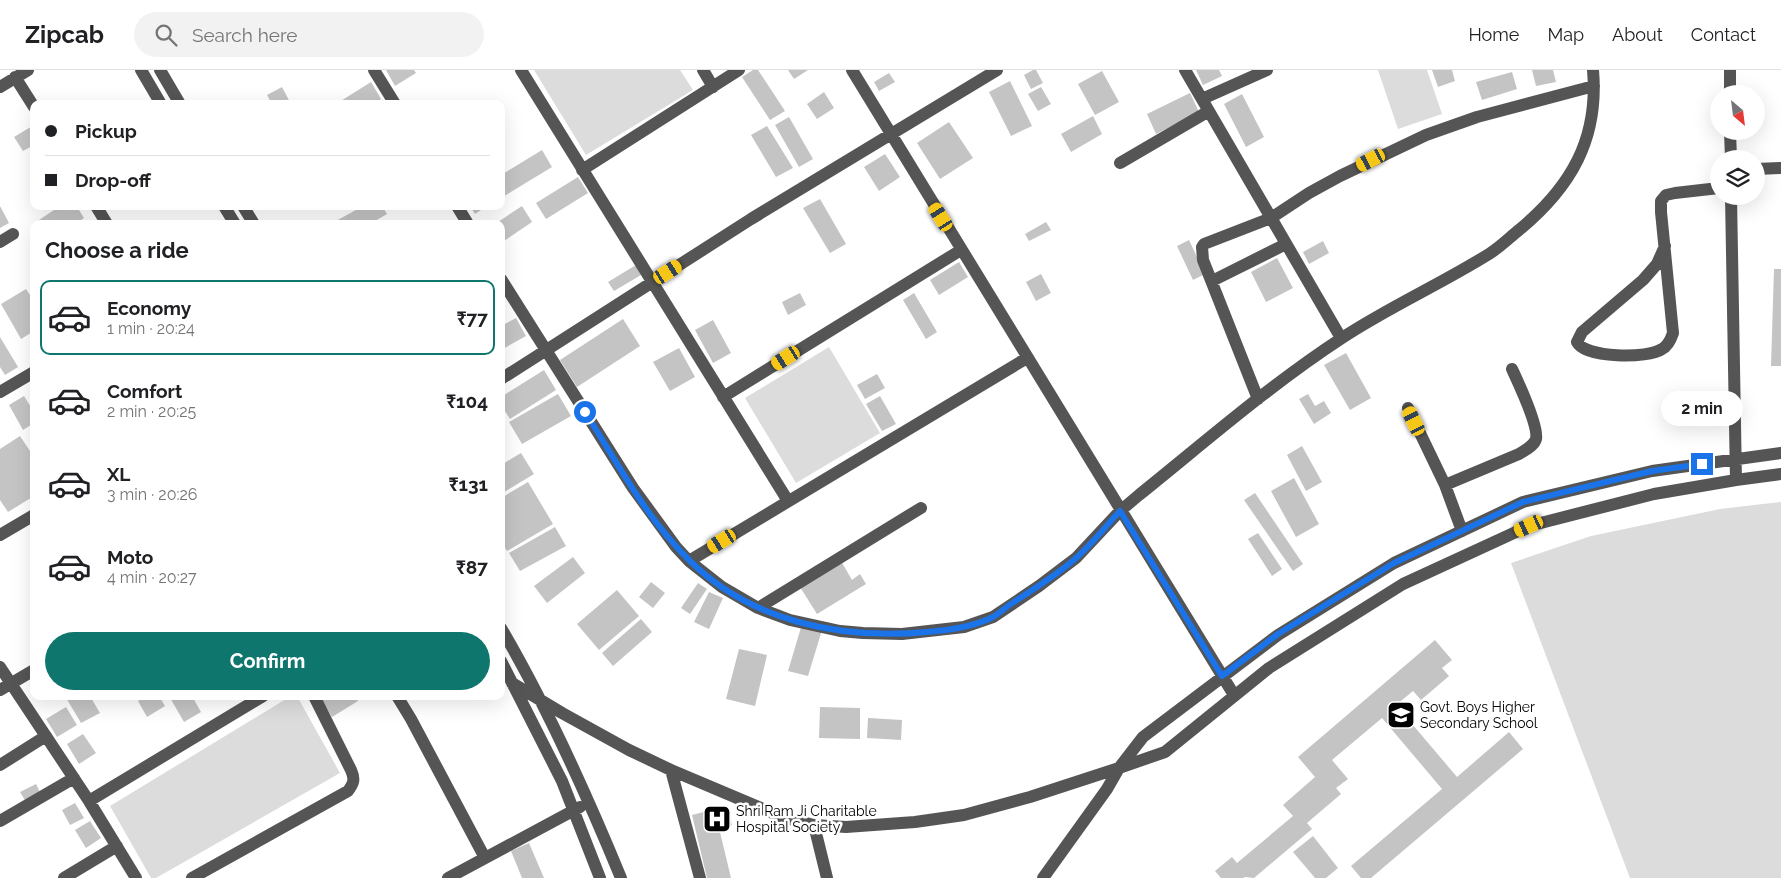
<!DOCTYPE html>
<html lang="en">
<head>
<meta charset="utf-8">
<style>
	body { margin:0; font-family:Raleway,sans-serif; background:#f2f2f2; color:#202124; height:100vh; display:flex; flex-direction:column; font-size:19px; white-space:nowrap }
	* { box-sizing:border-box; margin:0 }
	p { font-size:16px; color:#757577 }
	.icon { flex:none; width:28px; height:28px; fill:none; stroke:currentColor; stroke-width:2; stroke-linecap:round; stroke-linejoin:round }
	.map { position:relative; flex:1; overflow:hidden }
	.panel { position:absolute; left:30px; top:150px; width:475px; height:480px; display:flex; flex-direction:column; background:#fff; border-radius:10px; box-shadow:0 5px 20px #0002 }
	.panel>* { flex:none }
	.hud { position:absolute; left:30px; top:30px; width:475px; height:110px; border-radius:10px; box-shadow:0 5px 20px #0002; display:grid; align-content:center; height:110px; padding:0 15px; background:#fff }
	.needle { width:32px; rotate:152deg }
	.buttons { position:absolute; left:1710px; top:15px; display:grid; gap:10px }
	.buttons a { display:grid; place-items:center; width:55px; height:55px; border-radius:50%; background:#fff; box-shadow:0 5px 20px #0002; font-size:25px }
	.end { position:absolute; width:22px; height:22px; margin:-11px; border:6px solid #1a73e8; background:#fff; box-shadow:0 0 0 2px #fff }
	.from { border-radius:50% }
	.bubble { position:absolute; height:35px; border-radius:18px; background:#fff; box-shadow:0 5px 20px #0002; font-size:16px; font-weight:700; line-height:35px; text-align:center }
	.car { position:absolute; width:15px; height:30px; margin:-15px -8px; border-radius:6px; box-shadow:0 0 4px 1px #0007; background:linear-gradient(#f5c518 24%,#345 0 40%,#f5c518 0 76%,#345 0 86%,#f5c518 0) }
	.hud b { display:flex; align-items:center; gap:18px; height:48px; font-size:19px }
	.hud b+b { border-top:1px solid #e0e0e0 }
	.hud i { width:12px; height:12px; background:#202124 }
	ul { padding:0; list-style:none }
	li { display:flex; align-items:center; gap:15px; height:75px; margin:0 10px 8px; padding:0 5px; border:2px solid transparent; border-radius:10px }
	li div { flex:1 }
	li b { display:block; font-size:19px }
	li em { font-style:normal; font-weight:700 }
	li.current { border-color:#0f766e }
	li>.icon { width:45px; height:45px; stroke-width:1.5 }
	h2 { padding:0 15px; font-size:22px; line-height:60px }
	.cta { display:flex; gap:10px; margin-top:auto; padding:10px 15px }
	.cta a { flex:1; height:58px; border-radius:30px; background:#0f766e; color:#fff; font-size:20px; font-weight:700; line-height:58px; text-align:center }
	header { display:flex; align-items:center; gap:30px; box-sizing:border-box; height:70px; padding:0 25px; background:#fff; border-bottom:1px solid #e0e0e0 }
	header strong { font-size:24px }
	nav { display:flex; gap:28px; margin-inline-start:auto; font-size:18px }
	.search { width:350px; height:45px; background:#f2f2f2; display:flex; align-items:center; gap:12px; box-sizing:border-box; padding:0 18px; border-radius:28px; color:#757577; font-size:19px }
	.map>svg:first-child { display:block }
	.green { fill:#dcdcdc }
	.building { fill:#c4c4c4 }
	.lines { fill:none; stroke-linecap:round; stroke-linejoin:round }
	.minor { stroke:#555; stroke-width:12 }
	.route { stroke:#1a73e8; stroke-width:6 }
	.labels { text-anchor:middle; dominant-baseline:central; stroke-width:5; stroke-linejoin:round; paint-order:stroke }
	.poi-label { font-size:14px; fill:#000; stroke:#fff; text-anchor:start }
</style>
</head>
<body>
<header>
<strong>Zipcab</strong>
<div class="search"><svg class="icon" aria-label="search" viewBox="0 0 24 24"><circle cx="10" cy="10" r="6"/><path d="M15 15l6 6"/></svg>Search here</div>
<nav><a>Home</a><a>Map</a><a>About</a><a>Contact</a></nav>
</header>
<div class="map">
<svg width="1781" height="808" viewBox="0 0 1781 808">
	<rect width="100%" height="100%" fill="#fff"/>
	<path class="green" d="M534 0H680L693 20 586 85Z
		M1378 0H1427L1442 44 1398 59Z
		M829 277 880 363 796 413 745 328Z
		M1781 432V808H1630L1511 493 1591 466 1720 439Z
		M291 626H297L340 703 156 808H151L110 736Z"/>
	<path class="building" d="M386 0H414L416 3 395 16Z
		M753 0H758L785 41 770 50 742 7Z
		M788 0H808L794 9Z
		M1033 0H1036L1043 13 1031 19 1024 5Z
		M1196 0H1219L1222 6 1203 15Z
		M1432 0H1452L1455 11 1438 17Z
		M1532 0H1553L1556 12 1536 16Z
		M1102 1 1119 32 1095 45 1078 14Z
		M1512 2 1517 19 1482 30 1476 12Z
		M889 3 895 12 879 21 874 12Z
		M1010 11 1032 56 1011 66 989 22Z
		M371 12 381 29 374 34H336Z
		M282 17 291 34H272L267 25Z
		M1041 17 1051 34 1038 41 1028 24Z
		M824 22 834 38 817 49 807 34Z
		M1190 23 1199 42 1156 64 1147 44Z
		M1242 24 1264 67 1246 77 1224 34Z
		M1093 46 1102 64 1071 82 1061 64Z
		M789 47 813 89 799 97 775 55Z
		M949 52 973 88 940 109 917 73Z
		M34 55V75L23 81 14 67Z
		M767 56 793 98 776 107 751 65Z
		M542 80 552 97 501 128V105Z
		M885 84 900 107 879 121 864 97Z
		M578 107 588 123 546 149 536 133Z
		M820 129 846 174 830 183 803 138Z
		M0 136 9 153 0 158Z
		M60 136H85L79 140 84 148 75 154H33Z
		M363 136H382L387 144 370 154H337L336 151Z
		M470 136H487L475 144Z
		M522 136 532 152 501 173V154H495Z
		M1046 152 1051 160 1029 171 1025 164Z
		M1189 170 1205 204 1193 210 1177 176Z
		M1323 171 1329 183 1309 194 1303 182Z
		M1277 188 1293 218 1266 232 1251 202Z
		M959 192 968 207 939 225 930 210Z
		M636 195 641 205 614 221 608 212Z
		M1774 199H1781V296H1771Z
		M1041 204 1051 223 1036 231 1026 212Z
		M26 219 34 231V261L21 269 1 234Z
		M800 223 806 235 788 245 782 232Z
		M914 223 937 262 926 269 903 230Z
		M516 248 526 266 501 280V256Z
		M623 249 640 276 577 317 560 290Z
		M713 250 731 283 713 293 695 260Z
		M0 267 18 297 5 305 0 297Z
		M679 278 695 307 670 321 653 292Z
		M1346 283 1371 328 1350 340 1324 295Z
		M544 300 556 320 510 349 501 335V327Z
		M877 304 885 318 865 329 857 315Z
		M558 324 571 346 522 374 509 352Z
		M1308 324 1315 336 1324 331 1331 343 1314 354 1299 329Z
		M24 326 34 342V353L23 360 9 335Z
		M880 326 896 354 882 361 866 334Z
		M20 366 34 387V426L8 442 0 430V379Z
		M1302 376 1322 412 1306 421 1287 385Z
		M521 383 534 404 501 424V395Z
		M1294 408 1319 454 1296 467 1271 421Z
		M528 412 553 454 507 481 501 472V428Z
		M1255 423 1303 494 1293 501 1244 430Z
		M555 457 566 476 520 501 509 483Z
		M1258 463 1282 499 1272 506 1248 469Z
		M573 487 585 503 547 533 534 516Z
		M841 491 852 510 860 504 866 514 817 544 800 517Z
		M651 512 665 523 653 538 639 527Z
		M698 513 707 519 690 544 681 538Z
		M617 520 639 546 599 580 577 554Z
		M709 522 723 528 709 559 694 552Z
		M641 549 652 562 613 596 602 583Z
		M802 554 822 560 808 606 788 601Z
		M1435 570 1452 590 1442 598 1449 606 1421 630 1413 621 1396 635 1457 707 1509 662 1523 679 1371 808H1361L1351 796 1442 719 1382 648 1332 690 1348 709 1336 718 1341 724 1307 753 1312 759 1254 808 1245 807 1243 808H1221L1215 801 1232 787 1237 793 1293 746 1283 735 1315 707 1298 687Z
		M739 579 767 585 755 636 726 629Z
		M65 626H90L100 643 81 653Z
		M145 626H159L165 636 147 647 138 631Z
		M169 626H192L201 642 184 652Z
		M319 626H355L358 631 332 647Z
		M66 637 77 655 57 667 46 649Z
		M820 637 860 638V669L819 668Z
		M868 648 902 650 901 670 867 668Z
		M83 664 96 683 79 694 67 674Z
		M36 714 41 724 26 732 20 722Z
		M75 733 84 748 70 755 62 740Z
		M727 736 732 755 719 758 731 808H707L692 745Z
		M90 751 101 768 86 778 75 760Z
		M1313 766 1338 798 1326 808H1315L1293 782Z
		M529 773 544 808H522L511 781Z"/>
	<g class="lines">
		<path class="minor" d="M141 0 161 34
			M160 0 180 34
			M374 0 395 34
			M521 0 788 431
			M703 0 713 17
			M852 0 1234 625
			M1185 0 1341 268
			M1730 0V24
			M15 7 34 37
			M0 17 28 0
			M1202 29 1267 0
			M1730 61 1731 89
			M1120 93 1209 41
			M1756 99 1781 98
			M582 100 739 0
			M1731 126 1736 410
			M96 136 107 154
			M224 136 235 154
			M243 136 254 154
			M457 136 468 154
			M0 172 13 164
			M1665 176 1657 194 1643 210 1582 262 1577 272C1585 288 1648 289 1662 279 1668 276 1671 269 1673 263L1661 142V131L1666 125 1675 123 1719 118
			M501 209 633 418 676 477 689 491 722 517 758 538 790 550 840 561 863 563 902 564 964 557 993 547 1039 516 1076 488 1120 441 1139 425C1205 372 1270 315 1342 268 1389 237 1441 214 1489 184 1500 177 1509 168 1519 160 1571 117 1599 69 1593 0
			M1212 211 1286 174
			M501 309 751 149 997 0
			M0 322 34 302
			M723 327 961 180
			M1258 329 1203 190 1202 177 1204 174 1271 148 1309 123 1340 106 1426 65 1477 47 1594 16
			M1408 338 1445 415 1462 461
			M1445 415 1519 384C1525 380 1534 376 1536 369 1539 356 1518 312 1512 299
			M0 465 34 445
			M689 491 1027 288
			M758 538 921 438
			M501 558C548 638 586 723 621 808
			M501 591 562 711 600 808
			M0 597 89 731 136 808
			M512 613 562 643 629 680 671 700 782 747 814 755 846 757 915 752 964 745 1030 727 1119 698 1165 682 1269 598 1403 514 1529 456 1654 424 1736 410 1781 404
			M0 620 34 600
			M397 626 411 649 485 788
			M0 695 46 666
			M671 700 700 808
			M89 731 263 626
			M0 751 74 708
			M814 755 827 808
			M64 808 117 776
			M192 808 348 721C354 713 355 709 351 700L314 626
			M448 808 580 737
			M1043 808 1107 719 1119 698 1143 667 1278 565 1394 493 1523 432 1652 401 1781 383"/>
	</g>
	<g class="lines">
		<path class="route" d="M585 342C617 392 646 448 689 490 751 552 842 570 927 562 949 560 973 557 993 547 1000 543 1007 536 1014 532 1035 518 1057 505 1076 488 1092 474 1106 456 1120 441L1222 606 1278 564 1394 493 1523 432 1652 401 1702 394"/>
	</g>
	<defs>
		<symbol id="school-square" viewBox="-11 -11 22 22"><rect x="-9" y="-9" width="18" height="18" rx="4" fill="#000" stroke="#fff"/><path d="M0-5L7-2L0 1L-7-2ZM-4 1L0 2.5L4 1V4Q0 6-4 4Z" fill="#fff"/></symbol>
		<symbol id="hospital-square" viewBox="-11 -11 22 22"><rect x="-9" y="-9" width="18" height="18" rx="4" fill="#000" stroke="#fff"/><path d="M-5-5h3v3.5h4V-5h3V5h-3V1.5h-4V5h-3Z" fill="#fff"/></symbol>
	</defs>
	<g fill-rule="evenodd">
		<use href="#school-square" x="1385" y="629" width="32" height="32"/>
		<use href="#hospital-square" x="701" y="733" width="32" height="32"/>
	</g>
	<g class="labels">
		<g class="poi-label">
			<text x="1420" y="637">Govt. Boys Higher<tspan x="1420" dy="16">Secondary School</tspan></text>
			<text x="736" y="741">Shri Ram Ji Charitable<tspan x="736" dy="16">Hospital Society</tspan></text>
		</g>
	</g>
</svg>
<div class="buttons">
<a><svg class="needle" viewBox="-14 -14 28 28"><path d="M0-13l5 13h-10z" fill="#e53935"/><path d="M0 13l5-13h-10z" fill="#757577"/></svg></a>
<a><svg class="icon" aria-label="layers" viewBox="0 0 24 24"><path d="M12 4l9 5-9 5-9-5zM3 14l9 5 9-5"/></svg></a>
</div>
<i class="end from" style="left:585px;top:342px"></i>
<i class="end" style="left:1702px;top:394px"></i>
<div class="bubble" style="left:1661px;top:321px;width:82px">2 min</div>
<i class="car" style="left:1371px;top:90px;rotate:243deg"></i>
<i class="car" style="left:941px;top:147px;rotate:328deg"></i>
<i class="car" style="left:668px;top:202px;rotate:58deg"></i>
<i class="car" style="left:786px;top:288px;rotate:238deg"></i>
<i class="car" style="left:1414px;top:351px;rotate:334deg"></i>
<i class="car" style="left:1529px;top:456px;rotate:245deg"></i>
<i class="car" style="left:722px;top:471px;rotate:239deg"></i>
<div class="hud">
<b><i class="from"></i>Pickup</b>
<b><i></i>Drop-off</b>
</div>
<section class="panel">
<h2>Choose a ride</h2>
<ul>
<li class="current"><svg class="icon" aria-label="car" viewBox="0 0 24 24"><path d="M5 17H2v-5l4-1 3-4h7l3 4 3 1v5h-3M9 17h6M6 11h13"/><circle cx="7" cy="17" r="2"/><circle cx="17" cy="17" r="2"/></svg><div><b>Economy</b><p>1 min · 20:24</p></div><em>₹77</em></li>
<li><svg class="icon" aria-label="car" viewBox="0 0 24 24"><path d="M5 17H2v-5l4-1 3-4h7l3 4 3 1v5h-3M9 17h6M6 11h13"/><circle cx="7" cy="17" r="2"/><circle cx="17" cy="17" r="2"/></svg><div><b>Comfort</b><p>2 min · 20:25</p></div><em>₹104</em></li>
<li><svg class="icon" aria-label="car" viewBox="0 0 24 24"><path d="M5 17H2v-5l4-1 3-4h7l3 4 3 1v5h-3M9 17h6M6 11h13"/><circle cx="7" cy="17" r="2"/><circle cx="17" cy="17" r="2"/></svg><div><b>XL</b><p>3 min · 20:26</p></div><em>₹131</em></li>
<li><svg class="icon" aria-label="car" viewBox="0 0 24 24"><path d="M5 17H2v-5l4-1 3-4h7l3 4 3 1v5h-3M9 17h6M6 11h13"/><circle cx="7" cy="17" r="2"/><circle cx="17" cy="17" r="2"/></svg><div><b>Moto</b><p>4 min · 20:27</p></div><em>₹87</em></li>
</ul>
<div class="cta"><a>Confirm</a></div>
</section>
</div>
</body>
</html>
